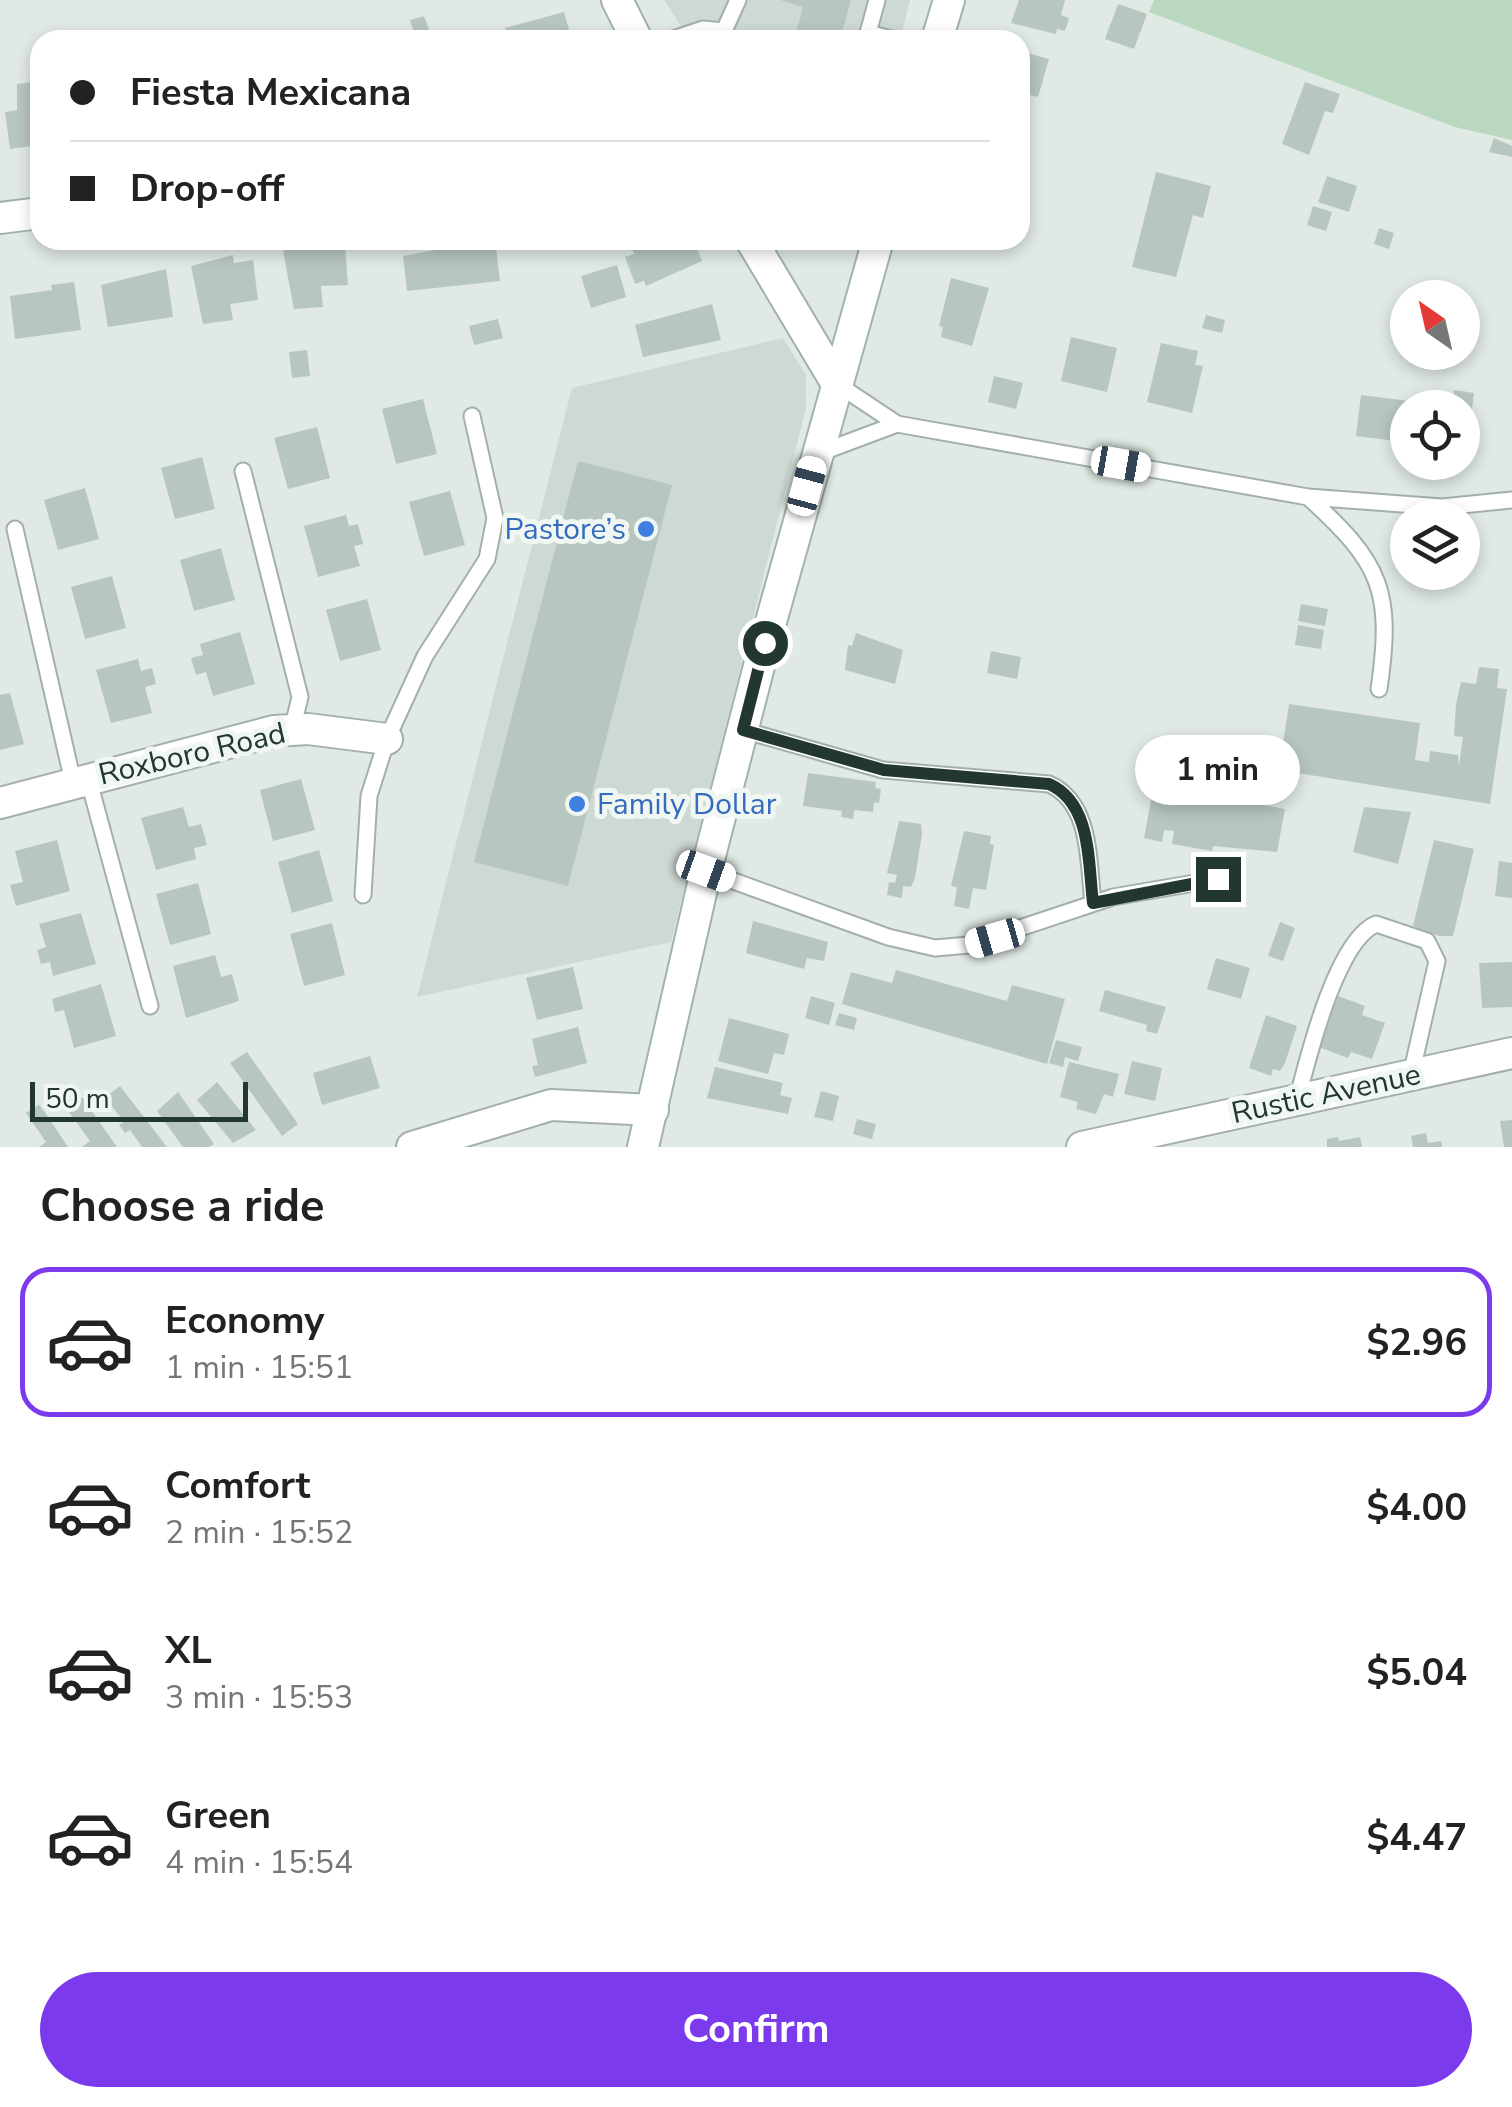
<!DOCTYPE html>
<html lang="en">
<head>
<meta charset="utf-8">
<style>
	body { margin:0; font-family:"Nunito Sans",sans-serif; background:#f2f2f2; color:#222; height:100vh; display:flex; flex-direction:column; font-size:38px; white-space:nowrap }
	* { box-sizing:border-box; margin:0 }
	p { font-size:32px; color:#767676 }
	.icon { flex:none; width:55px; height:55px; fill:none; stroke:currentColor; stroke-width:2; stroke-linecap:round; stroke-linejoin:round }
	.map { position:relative; height:1147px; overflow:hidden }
	.side { display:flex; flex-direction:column; background:#fff; flex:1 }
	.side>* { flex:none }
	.top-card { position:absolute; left:30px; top:30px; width:1000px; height:220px; border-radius:30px; box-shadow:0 5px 15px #0003; display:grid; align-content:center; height:220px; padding:0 40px; background:#fff }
	.needle { width:65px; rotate:326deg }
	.buttons { position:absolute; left:1390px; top:280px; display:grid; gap:20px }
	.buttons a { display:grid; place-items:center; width:90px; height:90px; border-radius:50%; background:#fff; box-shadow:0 5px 15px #0003; font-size:50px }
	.scale { position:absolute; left:30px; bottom:25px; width:218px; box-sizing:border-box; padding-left:10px; border:5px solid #223730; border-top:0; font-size:28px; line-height:35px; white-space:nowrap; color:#223730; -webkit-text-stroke:8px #f0f6f2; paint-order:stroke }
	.end { position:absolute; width:45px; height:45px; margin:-22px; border:12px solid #223730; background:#fff; box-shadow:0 0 0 5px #fff }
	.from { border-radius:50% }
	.bubble { position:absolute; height:70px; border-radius:35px; background:#fff; box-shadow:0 5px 15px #0003; font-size:32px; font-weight:700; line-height:70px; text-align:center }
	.car { position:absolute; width:30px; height:60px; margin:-30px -15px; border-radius:12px; box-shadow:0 0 8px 2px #0007; background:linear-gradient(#fff 24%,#345 0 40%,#fff 0 76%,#345 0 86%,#fff 0) }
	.top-card b { display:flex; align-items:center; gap:35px; height:95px; font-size:38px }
	.top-card b+b { border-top:2px solid #e0e0e0 }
	.top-card i { width:25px; height:25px; background:#222 }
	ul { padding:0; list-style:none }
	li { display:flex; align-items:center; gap:30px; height:150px; margin:0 20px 15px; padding:0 20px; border:5px solid transparent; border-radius:30px }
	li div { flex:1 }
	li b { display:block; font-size:38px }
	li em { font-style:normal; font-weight:700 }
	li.on { border-color:#7c3aed }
	li>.icon { width:90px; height:90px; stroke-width:1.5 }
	h2 { padding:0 40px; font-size:45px; line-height:120px }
	.cta { display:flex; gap:20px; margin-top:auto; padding:20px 40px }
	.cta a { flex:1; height:115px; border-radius:60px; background:#7c3aed; color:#fff; font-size:40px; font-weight:700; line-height:115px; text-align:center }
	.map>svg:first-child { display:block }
	.built { fill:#ced9d3 }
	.green { fill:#bad8c0 }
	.building { fill:#b8c6c0 }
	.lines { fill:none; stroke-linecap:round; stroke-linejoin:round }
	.service-casing { stroke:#a3b0aa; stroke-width:19 }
	.minor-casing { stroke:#a3b0aa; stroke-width:34 }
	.tertiary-casing { stroke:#a3b0aa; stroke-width:34 }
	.secondary-casing { stroke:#a0b4ab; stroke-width:34 }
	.service { stroke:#fff; stroke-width:15 }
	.minor { stroke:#fff; stroke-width:30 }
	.tertiary { stroke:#fff; stroke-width:30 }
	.secondary { stroke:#fff; stroke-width:30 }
	.route { stroke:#223730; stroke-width:12 }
	.shop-dot { fill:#3f7fe0; stroke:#f0f6f2; stroke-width:4 }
	.labels { text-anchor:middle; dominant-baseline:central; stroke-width:10; stroke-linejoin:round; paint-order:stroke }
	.shop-label { font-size:30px; fill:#366cbe; stroke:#f0f6f2; text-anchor:end }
	.street-label { font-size:30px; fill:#223730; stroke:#f0f6f2 }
</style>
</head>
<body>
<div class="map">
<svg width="1512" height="1147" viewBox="0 0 1512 1147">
	<rect width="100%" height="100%" fill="#e0e9e4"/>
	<path class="built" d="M664 0H910L900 40H690Z
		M783 338 806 375V408L671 942 417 997 572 388Z"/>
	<path class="green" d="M1154 0H1512V140L1455 127 1149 12Z"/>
	<path class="building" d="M780 0H851L840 40H794L803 7Z
		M1019 0H1065L1061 15 1069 18 1065 31 1057 29 1056 34 1011 23Z
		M1118 4 1147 14 1134 49 1105 39Z
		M564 12 572 40H508L505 28Z
		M424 16 430 33 416 38 410 20Z
		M1020 51 1049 59 1038 97 1026 94 1024 100 1020 98Z
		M40 81V145L10 149 5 112 17 110V84Z
		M1305 82 1340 94 1333 113 1325 111 1309 155 1282 144Z
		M1494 138 1512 146V157L1489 152Z
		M1156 172 1211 186 1203 218 1193 215 1176 277 1132 267Z
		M1327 176 1357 186 1349 212 1318 202Z
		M1313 206 1332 212 1326 231 1307 225Z
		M1379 228 1394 233 1389 249 1374 244Z
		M320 240 324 247 345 246 348 285 321 286 323 307 294 309 283 251Z
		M457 240H495L500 281 407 291 403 256 458 246Z
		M629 240H694L702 261 646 286 644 281 635 284 625 257 634 254Z
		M233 255 234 263 253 260 258 300 230 304 233 320 203 324 191 266Z
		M617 265 626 297 591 308 581 276Z
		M166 269 173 317 108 327 101 285Z
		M951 278 989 288 972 346 941 337 943 327 939 326Z
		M74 282 81 330 15 339 10 296 52 290 51 285Z
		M712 304 721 340 643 357 635 325Z
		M1206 315 1225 320 1222 333 1202 328Z
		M498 319 503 338 474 345 469 326Z
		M1071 337 1117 348 1107 392 1061 381Z
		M1161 343 1198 351 1195 365 1203 366 1192 413 1147 402Z
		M307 350 310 376 292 378 289 352Z
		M994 376 1023 383 1016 409 988 402Z
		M1454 390 1474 393 1466 455 1462 408H1452Z
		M1361 395 1441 405V408H1408V456L1403 455 1404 442 1356 436Z
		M423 399 437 454 396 464 382 409Z
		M317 427 330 478 288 489 274 438Z
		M202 457 215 509 175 519 161 468Z
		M578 461 672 485 568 886 474 862Z
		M85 488 99 539 58 550 44 500Z
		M450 491 465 545 424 556 409 502Z
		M346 515 349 526 358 524 363 544 354 546 360 566 318 577 304 526Z
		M221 548 235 600 194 611 180 560Z
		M112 576 126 628 85 639 71 587Z
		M367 599 381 650 340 661 326 610Z
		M1301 604 1328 609 1325 626 1298 621Z
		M1298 625 1324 630 1321 649 1295 645Z
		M240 632 255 684 213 696 206 672 196 675 191 658 203 655 200 644Z
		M856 633 903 650 895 684 845 670 848 645 852 646Z
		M991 651 1021 657 1017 679 987 673Z
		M138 659 141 671 152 668 156 684 145 687 152 713 111 723 96 670Z
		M1479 667 1499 669 1497 688 1507 689 1490 804 1279 770 1289 704 1420 723 1415 760 1429 762 1430 751 1458 755 1459 766 1463 737 1454 736 1456 704 1461 682 1476 684Z
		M10 693 24 744 0 750V695Z
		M808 773 876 782 875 788 881 789 879 803 874 802 873 812 854 810 853 819 841 817 842 811 803 806Z
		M301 779 315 830 273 841 260 790Z
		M1154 785 1285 809 1277 852 1213 846 1212 851 1172 844 1174 831 1164 830 1162 842 1144 838Z
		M183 807 189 827 201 824 207 845 194 848 196 859 156 870 141 818Z
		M1364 807 1411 812 1398 864 1353 852Z
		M899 821 921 824 922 834 915 878 911 887 903 886 902 898 887 895 889 882 895 883 897 875 887 873Z
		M964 831 991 836 990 844 994 845 986 890 973 888 969 909 954 906 957 887 951 886Z
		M57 840 70 891 16 906 10 885 23 882 15 851Z
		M1434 840 1474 849 1453 936H1439L1413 926Z
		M319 850 333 901 292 913 278 862Z
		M1499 861 1512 863V898L1495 896Z
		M198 883 211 934 170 945 156 894Z
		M81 913 96 964 53 976 50 962 41 964 37 950 46 947 39 924Z
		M753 921 828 942 824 961 807 958 804 969 746 953Z
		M1280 922 1295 928 1283 961 1268 956Z
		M332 923 345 975 304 986 290 934Z
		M215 955 221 977 232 974 239 1001 186 1018 173 966Z
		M1216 958 1250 968 1241 999 1207 989Z
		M1512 962V1007L1482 1008 1479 963Z
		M573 967 583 1009 537 1020 526 978Z
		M896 970 1007 1001 1012 985 1065 999 1047 1064 842 1004 851 972 892 983Z
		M101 984 116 1036 74 1048 64 1010 55 1012 52 999Z
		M1105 990 1166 1007 1157 1034 1146 1031 1147 1025 1099 1011Z
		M811 996 835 1003 829 1025 805 1018Z
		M1338 996 1365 1006 1362 1015 1385 1023 1372 1059 1351 1052 1348 1058 1319 1047Z
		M839 1013 857 1018 854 1030 835 1025Z
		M1266 1015 1297 1026 1285 1063 1280 1071 1273 1069 1271 1076 1249 1068Z
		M729 1018 789 1034 784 1055 774 1053 768 1074 718 1061Z
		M578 1027 587 1063 535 1077 532 1066 538 1065 532 1039Z
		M1056 1040 1082 1047 1078 1061 1065 1057 1063 1067 1049 1063Z
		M247 1052 298 1124 282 1136 230 1063Z
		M370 1056 380 1088 322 1105 313 1073Z
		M1132 1061 1162 1068 1155 1101 1124 1094Z
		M1069 1062 1119 1074 1113 1097 1104 1094 1096 1114 1076 1109 1078 1102 1060 1097Z
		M715 1067 783 1083 780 1095 792 1098 788 1114 707 1098Z
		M217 1082 256 1130 233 1143 197 1100Z
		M120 1086 167 1147H142L130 1130 125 1133 119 1125 124 1122 105 1097Z
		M821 1091 839 1096 833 1121 814 1117Z
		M178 1092 214 1144 209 1147H183L157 1111Z
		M82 1097 117 1147H82L90 1141 66 1108Z
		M39 1105 44 1111 68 1147H39L46 1142 26 1113Z
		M857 1119 876 1124 872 1139 853 1134Z
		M1512 1120V1147H1504L1500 1121Z
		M1426 1133 1428 1143 1441 1141 1442 1147H1413L1411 1136Z
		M1338 1137 1339 1141 1360 1137 1362 1147H1327V1139Z"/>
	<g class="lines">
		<defs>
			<path id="service" d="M724 31 738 0
				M868 33 877 0
				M670 40 703 29 724 31 730 40
				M866 40 868 33 895 40
				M837 384 897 424 1308 497 1442 507 1512 500
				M817 454 897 424
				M243 471 300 697 292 730
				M1308 497C1382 564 1393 591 1379 689
				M15 529 73 782
				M743 730 883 770 1049 784C1092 803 1088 863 1093 903
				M88 778 150 1006
				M706 871 888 937 935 948 969 945 1113 897 1218 879
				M363 895 369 796 387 739 425 656 487 559 495 518 472 416
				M1297 1100C1308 1058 1336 941 1376 924L1427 941 1437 961 1411 1075"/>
			<path id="minor" d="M0 218 40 213
				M0 803 274 731 308 729 387 739
				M412 1147 551 1105 653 1110
				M1082 1147 1512 1053"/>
			<path id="tertiary" d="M617 0 637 40
				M751 240 837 384"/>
			<path id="secondary" d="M937 40 949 0
				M643 1147 706 871 765 643 878 240"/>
		</defs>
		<use href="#service" class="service-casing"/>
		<use href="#minor" class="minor-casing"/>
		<use href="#tertiary" class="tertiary-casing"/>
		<use href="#secondary" class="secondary-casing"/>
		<use href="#service" class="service"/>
		<use href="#minor" class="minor"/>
		<use href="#tertiary" class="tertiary"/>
		<use href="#secondary" class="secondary"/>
	</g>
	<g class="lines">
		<path class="route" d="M765 643 743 730 884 770 1049 784C1092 803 1088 863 1093 903L1218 879"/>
	</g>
	<g class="shop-dot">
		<circle cx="646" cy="529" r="10"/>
		<circle cx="577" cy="804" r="10"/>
	</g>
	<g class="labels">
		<g class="shop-label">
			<text x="626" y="529">Pastore’s</text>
			<text x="597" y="804" text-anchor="start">Family Dollar</text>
		</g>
		<g class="street-label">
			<text transform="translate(192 754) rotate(-13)">Roxboro Road</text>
			<text transform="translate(1326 1094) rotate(-12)">Rustic Avenue</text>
		</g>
	</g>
</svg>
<div class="buttons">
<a><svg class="needle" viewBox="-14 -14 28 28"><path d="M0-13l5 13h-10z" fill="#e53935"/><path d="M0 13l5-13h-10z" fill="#767676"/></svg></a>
<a><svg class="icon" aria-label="locate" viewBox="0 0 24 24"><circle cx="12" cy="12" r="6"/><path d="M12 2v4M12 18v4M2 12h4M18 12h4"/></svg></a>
<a><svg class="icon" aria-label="layers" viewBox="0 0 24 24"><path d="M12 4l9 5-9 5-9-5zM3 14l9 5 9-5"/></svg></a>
</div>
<div class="scale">50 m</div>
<i class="end from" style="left:765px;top:643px"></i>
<i class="end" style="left:1218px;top:879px"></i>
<div class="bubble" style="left:1135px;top:735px;width:165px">1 min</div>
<i class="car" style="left:1121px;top:464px;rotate:100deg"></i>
<i class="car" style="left:807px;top:486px;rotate:15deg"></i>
<i class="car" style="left:706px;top:871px;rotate:110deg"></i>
<i class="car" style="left:995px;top:938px;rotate:254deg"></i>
<div class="top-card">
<b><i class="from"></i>Fiesta Mexicana</b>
<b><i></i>Drop-off</b>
</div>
</div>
<section class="side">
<h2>Choose a ride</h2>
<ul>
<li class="on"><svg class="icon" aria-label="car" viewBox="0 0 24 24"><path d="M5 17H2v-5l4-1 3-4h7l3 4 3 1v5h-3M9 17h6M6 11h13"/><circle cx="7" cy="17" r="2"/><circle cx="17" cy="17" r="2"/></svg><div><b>Economy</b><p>1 min · 15:51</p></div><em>$2.96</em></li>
<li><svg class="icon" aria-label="car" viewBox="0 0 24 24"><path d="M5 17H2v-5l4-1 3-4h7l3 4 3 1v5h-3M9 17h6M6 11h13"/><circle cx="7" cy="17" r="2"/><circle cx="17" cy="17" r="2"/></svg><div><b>Comfort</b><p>2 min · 15:52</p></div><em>$4.00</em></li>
<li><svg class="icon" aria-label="car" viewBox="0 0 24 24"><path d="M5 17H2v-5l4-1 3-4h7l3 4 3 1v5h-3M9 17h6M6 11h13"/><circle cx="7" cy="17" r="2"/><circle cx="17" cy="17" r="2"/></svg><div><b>XL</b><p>3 min · 15:53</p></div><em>$5.04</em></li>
<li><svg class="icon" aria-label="car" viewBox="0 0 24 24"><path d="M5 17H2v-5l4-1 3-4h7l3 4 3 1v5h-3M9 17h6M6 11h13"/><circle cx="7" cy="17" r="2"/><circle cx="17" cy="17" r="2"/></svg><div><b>Green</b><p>4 min · 15:54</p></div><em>$4.47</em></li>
</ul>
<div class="cta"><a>Confirm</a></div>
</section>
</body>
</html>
